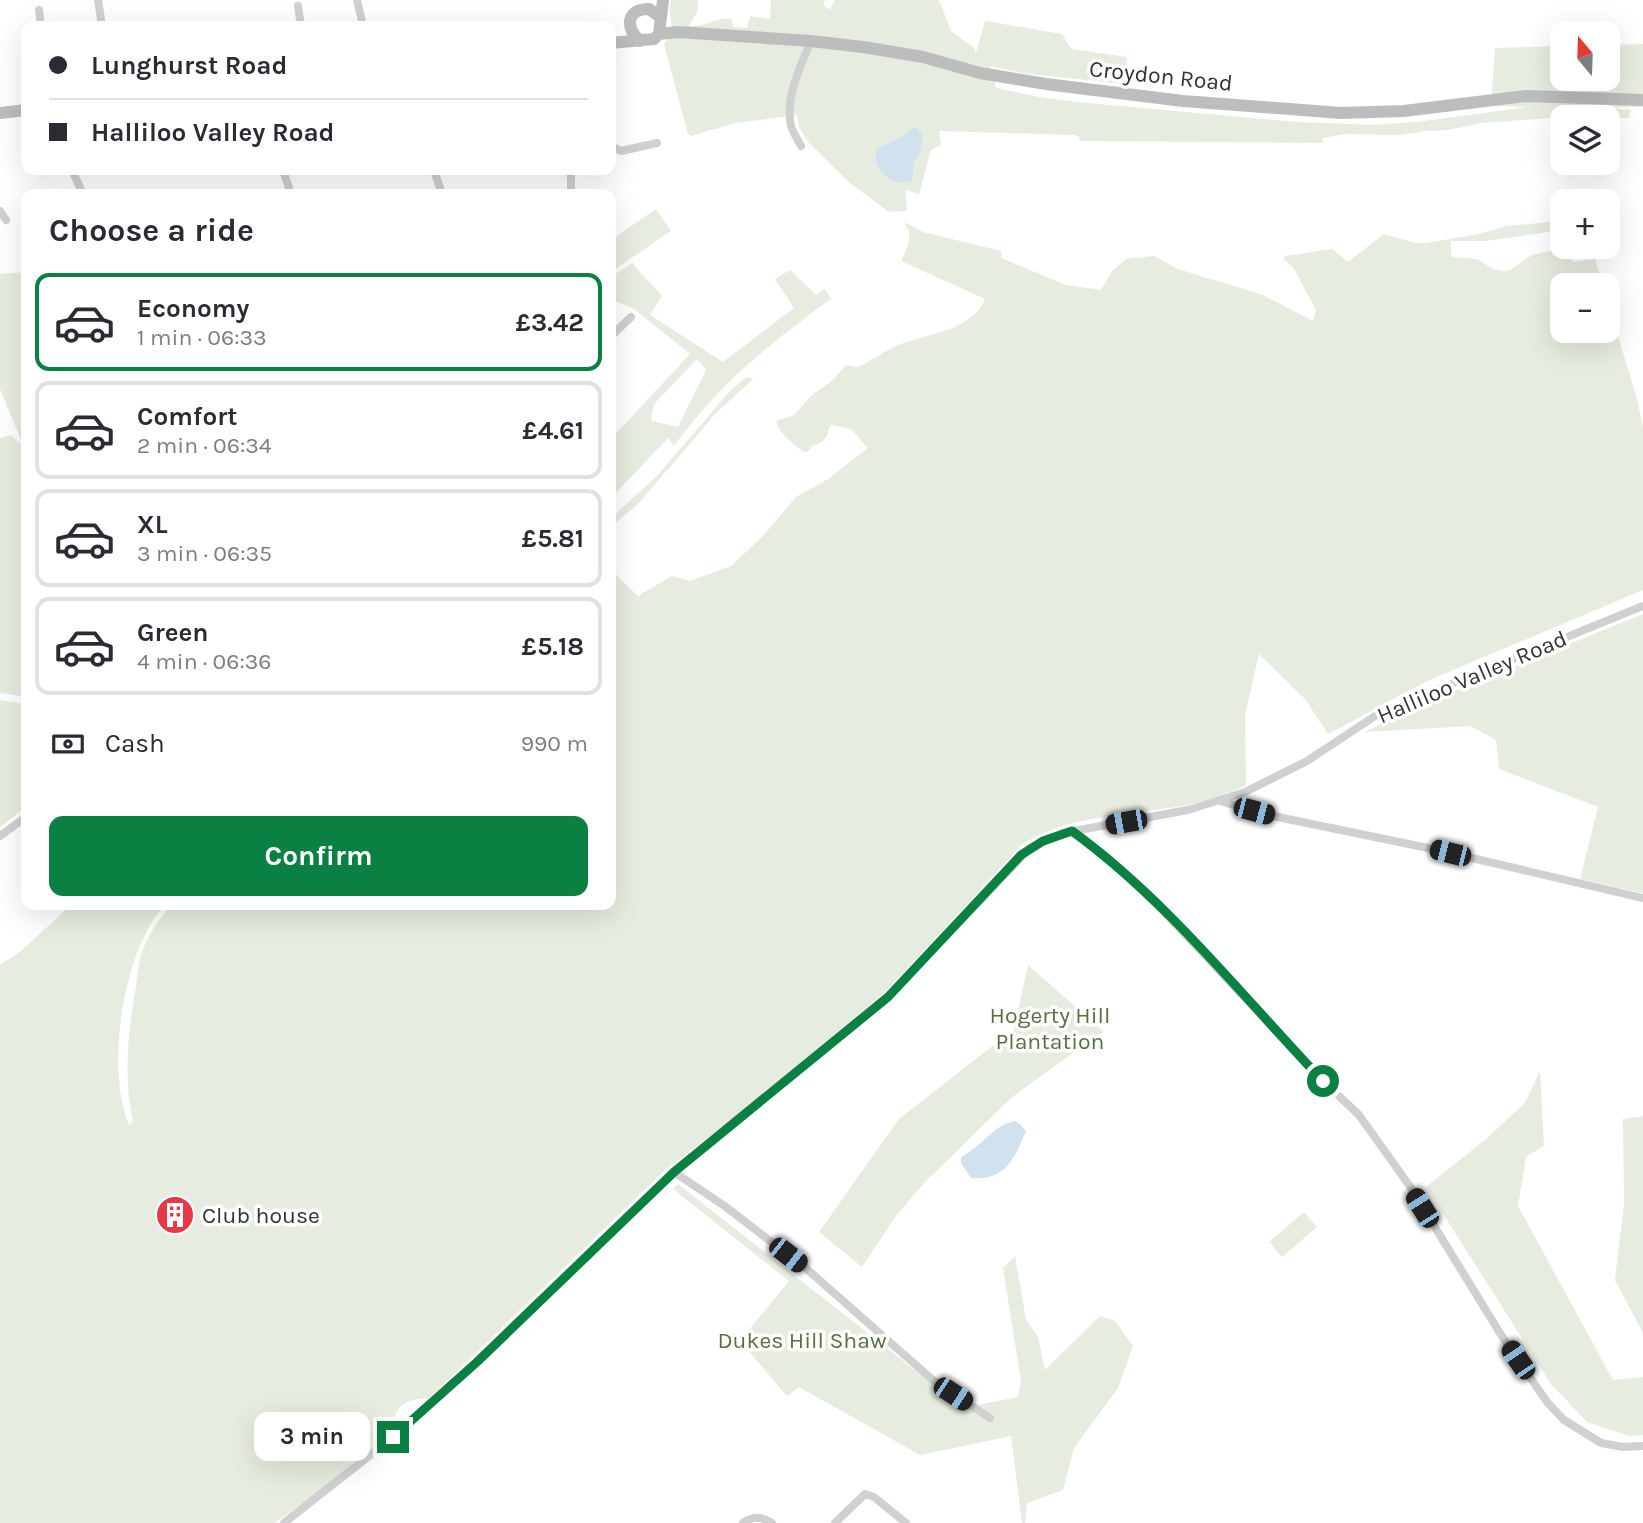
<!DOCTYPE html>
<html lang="en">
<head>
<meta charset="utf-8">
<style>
	body { margin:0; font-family:Karla,sans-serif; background:#f2f2f3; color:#2b2b33; height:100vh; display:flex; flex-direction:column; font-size:26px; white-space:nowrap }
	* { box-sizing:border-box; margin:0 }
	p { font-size:23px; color:#7c7c81 }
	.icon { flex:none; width:38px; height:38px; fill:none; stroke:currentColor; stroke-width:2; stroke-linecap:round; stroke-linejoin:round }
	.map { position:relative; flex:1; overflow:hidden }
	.side { position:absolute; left:21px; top:189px; width:595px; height:721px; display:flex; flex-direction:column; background:#fff; border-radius:14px; box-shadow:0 7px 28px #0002 }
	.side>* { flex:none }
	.banner { position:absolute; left:21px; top:21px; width:595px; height:154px; border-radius:14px; box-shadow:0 7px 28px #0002; display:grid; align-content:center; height:154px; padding:0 28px; background:#fff }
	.needle { width:46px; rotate:341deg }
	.tools { position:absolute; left:1550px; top:21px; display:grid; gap:14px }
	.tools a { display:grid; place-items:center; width:70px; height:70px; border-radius:14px; background:#fff; box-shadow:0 7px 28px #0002; font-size:35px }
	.end { position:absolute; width:32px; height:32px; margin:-16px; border:9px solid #0b8043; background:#fff; box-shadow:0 0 0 4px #fff }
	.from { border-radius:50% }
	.bubble { position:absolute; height:49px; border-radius:14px; background:#fff; box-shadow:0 7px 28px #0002; font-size:23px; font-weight:700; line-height:49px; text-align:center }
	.car { position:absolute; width:21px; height:42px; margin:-21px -10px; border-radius:9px; box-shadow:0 0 5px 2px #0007; background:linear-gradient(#222 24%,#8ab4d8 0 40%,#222 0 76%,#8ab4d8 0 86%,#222 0) }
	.banner b { display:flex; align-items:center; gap:24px; height:66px; font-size:26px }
	.banner b+b { border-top:2px solid #e1e1e2 }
	.banner i { width:18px; height:18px; background:#2b2b33 }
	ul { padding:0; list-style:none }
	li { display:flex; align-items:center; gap:21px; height:98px; margin:0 14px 10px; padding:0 14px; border:4px solid #e1e1e2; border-radius:14px }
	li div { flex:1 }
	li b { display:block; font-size:26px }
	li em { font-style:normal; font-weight:700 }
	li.active { border-color:#0b8043 }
	li>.icon { width:63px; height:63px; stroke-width:1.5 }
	h2 { padding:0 28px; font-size:32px; line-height:84px }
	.pay { display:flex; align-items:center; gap:18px; height:77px; padding:0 28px; font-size:26px }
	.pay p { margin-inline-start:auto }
	.cta { display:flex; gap:14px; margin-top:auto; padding:14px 28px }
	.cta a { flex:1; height:80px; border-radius:14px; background:#0b8043; color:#fff; font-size:28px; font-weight:700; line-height:80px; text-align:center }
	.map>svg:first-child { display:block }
	.green { fill:#e6ecdf; fill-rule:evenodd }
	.water { fill:#cfe2ee }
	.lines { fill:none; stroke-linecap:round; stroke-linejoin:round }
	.street { stroke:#d0d0d0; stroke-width:8 }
	.secondary { stroke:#bdbdbd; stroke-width:12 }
	.route { stroke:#0b8043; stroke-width:9 }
	.labels { text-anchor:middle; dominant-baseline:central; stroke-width:7; stroke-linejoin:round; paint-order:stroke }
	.street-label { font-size:23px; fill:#333; stroke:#fff }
	.park-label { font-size:23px; fill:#56703f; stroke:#fff }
	.poi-label { font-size:23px; fill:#333; stroke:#fff; text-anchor:start }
</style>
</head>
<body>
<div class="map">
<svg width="1643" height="1523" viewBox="0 0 1643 1523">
	<rect width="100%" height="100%" fill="#fff"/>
	<path class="green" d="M671 0H698L697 12 689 26C706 27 714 17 732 19L733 27 747 28 750 16 770 19 771 0H825L823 5 830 10 835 0H939L951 31 974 48 976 53 985 21 1062 34 1071 49 1127 57 1124 84 1021 73 990 66 996 88 1039 97 1077 102 1298 122 1373 125 1417 122 1527 107 1491 106 1495 48 1563 46V79H1608V45L1643 44V107H1599L1631 110 1629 118 1563 117 1482 123 1447 130 1424 131 1401 135 1345 134 1323 138V143L1092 141H1080L1079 137 1075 135 939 131 941 145 931 150 919 194 905 190 907 211 889 212 850 183 808 142 799 127 797 115 735 123 691 136 688 134 664 44C678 23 666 20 671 0Z
		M656 209 671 231 611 272V240Z
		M1563 221V230L1485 241H1451V257L1477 259 1493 269 1503 271 1510 270 1532 255 1549 251 1559 253 1574 262 1595 259 1603 285H1563V331H1608V303L1637 399 1643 427V590L1427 681 1328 734 1305 699 1259 654 1245 715 1246 786C1226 793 1204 802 1183 806 1139 813 1035 818 1010 858L885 992 733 1119 666 1169 429 1398C418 1399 403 1400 397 1411 393 1418 393 1426 389 1433L315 1495 274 1523H0V965L21 951 71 905H165C123 949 105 1069 129 1125L133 1122C123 1077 128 1032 136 987 137 977 138 966 141 955 147 937 158 919 172 905H611V570L639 597 641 594 672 576 690 581 731 566 762 537 796 497 828 479 868 448 851 429 830 425C827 436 825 444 812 445L809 451 804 452C793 444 780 435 776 421L794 415 812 395 832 381 846 365 858 367C872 360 886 350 901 344 932 332 970 332 985 299L901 261C908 246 914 236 904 222L923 232 1001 251V258L1066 285 1101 290 1112 271 1126 259 1154 256 1178 269 1263 295 1313 321 1316 310 1294 269 1284 259 1285 256 1332 249 1348 262 1384 234 1415 243H1426L1479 234 1506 226Z
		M632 263 662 296 650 315 723 362 794 308 775 279 790 270 816 295 825 289 831 299C772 341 716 387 674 446L668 438 611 498V439L690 354 634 309 611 299V277ZM697 359 706 370 678 427 651 421 654 404Z
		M26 272V697L0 693V438L11 435 24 447 0 389V274Z
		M747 377 753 379 717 412 639 503 611 527V518L657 476 730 391Z
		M1643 614V893L1580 879 1598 807 1499 769 1496 740 1470 726 1364 732 1469 685Z
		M0 700 26 704V807L0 827Z
		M1028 965 1104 1032 1084 1045 1011 1098 924 1183 896 1216 862 1267 819 1232 899 1119 1014 1029Z
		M1540 1071 1544 1146 1526 1157 1518 1206 1613 1380 1643 1377V1435L1629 1436 1587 1422 1551 1384 1426 1187 1486 1139 1525 1103Z
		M1643 1116V1333L1615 1280 1624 1203 1623 1119Z
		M678 1184 963 1408 1018 1397 1021 1381 1003 1268 1015 1256 1026 1320 1038 1337 1045 1370 1100 1316 1115 1321 1133 1346 1118 1388 1074 1448 1063 1490 1027 1503 1025 1523H1022L1011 1436 920 1455 799 1387 787 1396 740 1341 789 1281 673 1189Z
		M1304 1212 1317 1227 1282 1257 1269 1242Z"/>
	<path class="water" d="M915 127 923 134 920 152 914 162 912 181C895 189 869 168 877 149L903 136Z
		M1015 1121 1021 1125 1026 1131C1014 1159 1006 1181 971 1178L961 1163V1157C980 1148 993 1125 1015 1121Z"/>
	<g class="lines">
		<path class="street" d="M98 0 102 26
			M357 0 363 26
			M298 6 301 26
			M39 10 41 26
			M611 146 621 151 657 143
			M801 146C798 140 793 133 791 126 785 97 800 67 811 41
			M72 170 83 194
			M283 170 291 194
			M434 170 442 194
			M571 194V170
			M0 211 6 220
			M611 336 631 317
			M1220 801 1273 816 1433 849 1643 898
			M1072 831 1107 857 1152 899 1323 1081 1359 1115 1409 1185 1503 1338 1547 1402 1564 1420 1601 1443 1623 1447 1643 1446
			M0 836 26 817
			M674 1172 726 1207 809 1271 934 1381 990 1418
			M284 1523 393 1437 477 1362 674 1172 888 997 1030 848 1063 833 1188 810 1245 792 1307 761 1378 714 1643 606
			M743 1523C753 1516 761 1516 772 1523
			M835 1523 865 1494 874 1497 906 1523"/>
		<path class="secondary" d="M659 34 678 32 811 41 863 47 923 57 980 73 1046 84 1183 101 1341 113 1404 111 1526 96 1643 100
			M640 41C625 27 626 9 649 9L659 16
			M611 43 654 39 659 34 663 0
			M0 113 26 110"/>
	</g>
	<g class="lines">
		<path class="route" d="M393 1437 477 1362 674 1172 888 997 1021 855 1043 841 1072 831C1168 901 1242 996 1323 1081"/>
	</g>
	<defs>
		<symbol id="building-disc" viewBox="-11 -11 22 22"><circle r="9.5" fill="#e63946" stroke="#fff"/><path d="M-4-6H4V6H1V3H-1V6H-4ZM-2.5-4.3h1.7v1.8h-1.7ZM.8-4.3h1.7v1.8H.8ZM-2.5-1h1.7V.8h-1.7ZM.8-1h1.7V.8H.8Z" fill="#fff"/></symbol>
	</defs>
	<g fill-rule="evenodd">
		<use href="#building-disc" x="153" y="1193" width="44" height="44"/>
	</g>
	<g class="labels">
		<g class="street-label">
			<text transform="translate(1161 76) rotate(6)">Croydon Road</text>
			<text transform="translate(1472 677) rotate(-23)">Halliloo Valley Road</text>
		</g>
		<g class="park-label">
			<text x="1050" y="1015">Hogerty Hill<tspan x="1050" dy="26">Plantation</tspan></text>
			<text x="802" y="1340">Dukes Hill Shaw</text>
		</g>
		<g class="poi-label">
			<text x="202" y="1215">Club house</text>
		</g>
	</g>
</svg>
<div class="tools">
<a><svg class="needle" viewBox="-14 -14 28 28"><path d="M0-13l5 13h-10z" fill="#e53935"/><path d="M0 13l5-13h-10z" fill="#7c7c81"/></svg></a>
<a><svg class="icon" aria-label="layers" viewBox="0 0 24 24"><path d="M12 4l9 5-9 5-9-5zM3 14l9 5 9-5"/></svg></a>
<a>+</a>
<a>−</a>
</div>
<i class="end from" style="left:1323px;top:1081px"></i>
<i class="end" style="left:393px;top:1437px"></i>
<div class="bubble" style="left:254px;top:1412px;width:116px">3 min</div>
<i class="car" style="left:1254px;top:811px;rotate:105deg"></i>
<i class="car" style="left:1126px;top:822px;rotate:260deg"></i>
<i class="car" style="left:1450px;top:853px;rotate:284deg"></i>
<i class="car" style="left:1422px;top:1208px;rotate:328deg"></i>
<i class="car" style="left:788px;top:1255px;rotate:128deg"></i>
<i class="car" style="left:1518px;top:1360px;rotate:326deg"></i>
<i class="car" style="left:953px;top:1394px;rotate:123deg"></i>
<div class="banner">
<b><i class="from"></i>Lunghurst Road</b>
<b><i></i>Halliloo Valley Road</b>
</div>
<section class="side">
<h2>Choose a ride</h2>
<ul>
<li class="active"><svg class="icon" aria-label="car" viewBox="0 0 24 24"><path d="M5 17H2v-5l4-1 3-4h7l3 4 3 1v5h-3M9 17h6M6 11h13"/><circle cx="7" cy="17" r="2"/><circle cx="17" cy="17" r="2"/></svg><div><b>Economy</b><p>1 min · 06:33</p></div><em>£3.42</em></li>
<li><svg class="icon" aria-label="car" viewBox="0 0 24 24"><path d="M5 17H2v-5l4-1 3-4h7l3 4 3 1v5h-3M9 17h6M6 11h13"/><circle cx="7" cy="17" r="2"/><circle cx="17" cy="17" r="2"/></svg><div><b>Comfort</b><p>2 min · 06:34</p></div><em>£4.61</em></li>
<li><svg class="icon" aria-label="car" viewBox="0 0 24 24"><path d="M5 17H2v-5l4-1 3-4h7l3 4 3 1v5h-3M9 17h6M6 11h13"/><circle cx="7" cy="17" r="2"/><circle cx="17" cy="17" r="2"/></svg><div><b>XL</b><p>3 min · 06:35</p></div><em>£5.81</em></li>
<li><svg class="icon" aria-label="car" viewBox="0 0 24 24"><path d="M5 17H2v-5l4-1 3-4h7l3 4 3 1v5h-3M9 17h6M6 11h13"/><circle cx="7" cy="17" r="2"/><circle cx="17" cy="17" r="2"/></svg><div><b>Green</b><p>4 min · 06:36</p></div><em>£5.18</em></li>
</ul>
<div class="pay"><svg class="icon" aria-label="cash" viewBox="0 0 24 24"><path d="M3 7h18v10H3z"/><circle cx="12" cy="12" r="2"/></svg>Cash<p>990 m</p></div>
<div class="cta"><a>Confirm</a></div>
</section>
</div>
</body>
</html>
